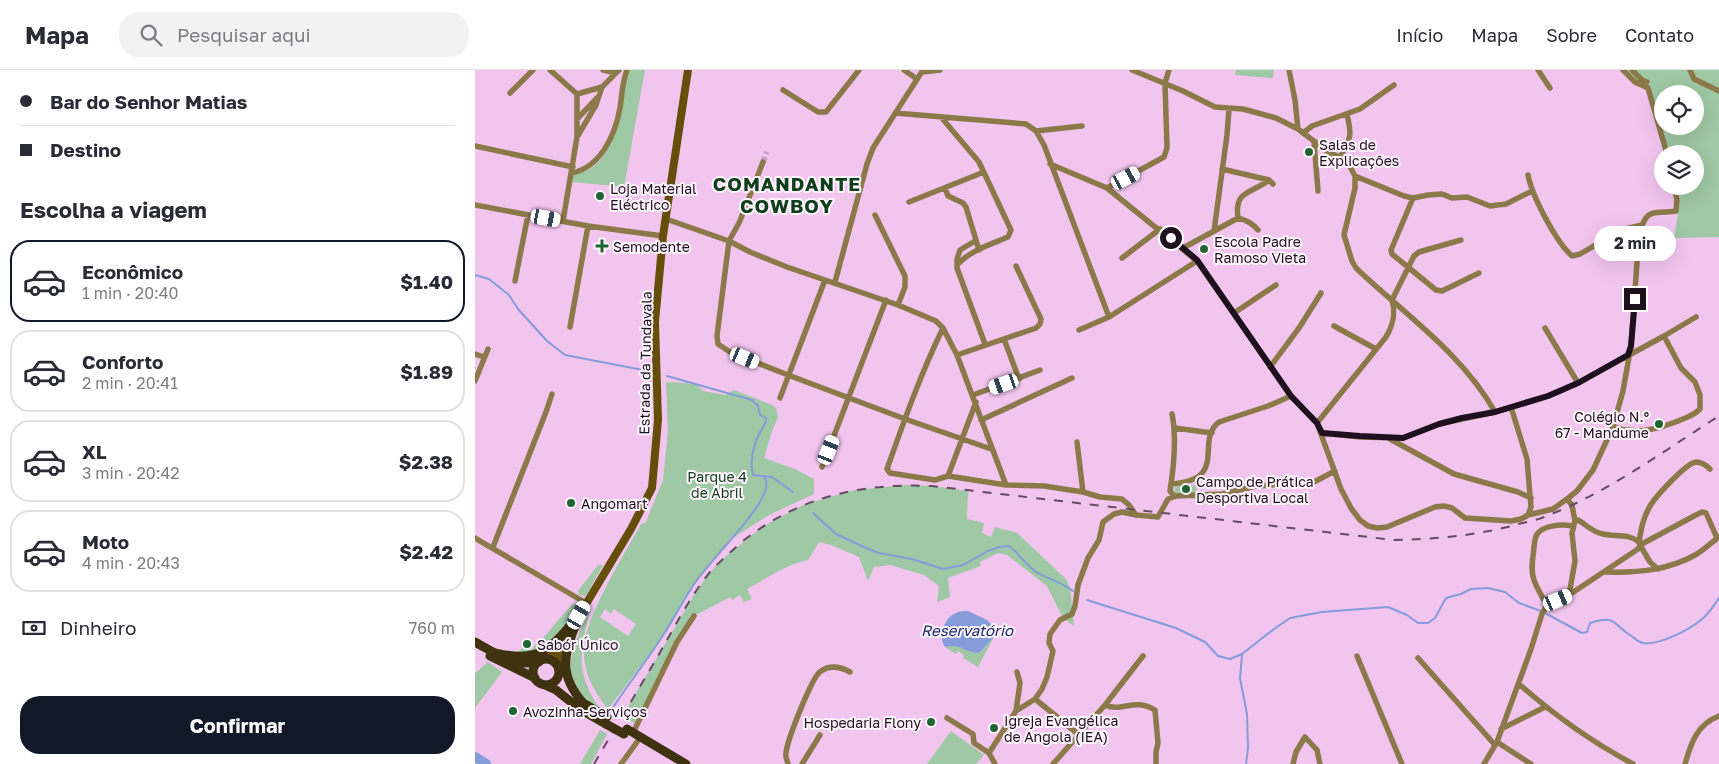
<!DOCTYPE html>
<html lang="pt">
<head>
<meta charset="utf-8">
<style>
	body { margin:0; font-family:"Golos Text",sans-serif; background:#f2f2f3; color:#2b2b33; height:100vh; display:flex; flex-direction:column; font-size:19px; white-space:nowrap }
	* { box-sizing:border-box; margin:0 }
	p { font-size:16px; color:#7c7c81 }
	.icon { flex:none; width:28px; height:28px; fill:none; stroke:currentColor; stroke-width:2; stroke-linecap:round; stroke-linejoin:round }
	.map { position:relative; flex:1; overflow:hidden }
	.details { display:flex; flex-direction:column; background:#fff; width:475px }
	.details>* { flex:none }
	.guide { display:grid; align-content:center; height:110px; padding:0 20px; background:#fff }
	.buttons { position:absolute; left:1179px; top:15px; display:grid; gap:10px }
	.buttons a { display:grid; place-items:center; width:50px; height:50px; border-radius:50%; background:#fff; box-shadow:0 5px 20px #0002; font-size:25px }
	.end { position:absolute; width:22px; height:22px; margin:-11px; border:6px solid #1f101f; background:#fff; box-shadow:0 0 0 2px #fff }
	.from { border-radius:50% }
	.bubble { position:absolute; height:35px; border-radius:18px; background:#fff; box-shadow:0 5px 20px #0002; font-size:16px; font-weight:700; line-height:35px; text-align:center }
	.car { position:absolute; width:15px; height:30px; margin:-15px -8px; border-radius:6px; box-shadow:0 0 4px 1px #0007; background:linear-gradient(#fff 24%,#345 0 40%,#fff 0 76%,#345 0 86%,#fff 0) }
	.guide b { display:flex; align-items:center; gap:18px; height:48px; font-size:19px }
	.guide b+b { border-top:1px solid #e1e1e2 }
	.guide i { width:12px; height:12px; background:#2b2b33 }
	ul { padding:0; list-style:none }
	li { display:flex; align-items:center; gap:15px; height:82px; margin:0 10px 8px; padding:0 10px; border:2px solid #e1e1e2; border-radius:20px }
	li div { flex:1 }
	li b { display:block; font-size:19px }
	li em { font-style:normal; font-weight:700 }
	li.on { border-color:#111827 }
	li>.icon { width:45px; height:45px; stroke-width:1.5 }
	h2 { padding:0 20px; font-size:22px; line-height:60px }
	.pay { display:flex; align-items:center; gap:12px; height:55px; padding:0 20px; font-size:19px }
	.pay p { margin-inline-start:auto }
	.action { display:flex; gap:10px; margin-top:auto; padding:10px 20px }
	.action a { flex:1; height:58px; border-radius:20px; background:#111827; color:#fff; font-size:20px; font-weight:700; line-height:58px; text-align:center }
	header { display:flex; align-items:center; gap:30px; box-sizing:border-box; height:70px; padding:0 25px; background:#fff; border-bottom:1px solid #e1e1e2 }
	header strong { font-size:24px }
	nav { display:flex; gap:28px; margin-inline-start:auto; font-size:18px }
	.search { width:350px; height:45px; background:#f2f2f3; display:flex; align-items:center; gap:12px; box-sizing:border-box; padding:0 18px; border-radius:20px; color:#7c7c81; font-size:19px }
	main { display:flex; flex:1; min-height:0 }
	.map>svg:first-child { display:block }
	.green { fill:#9fc8a5; fill-rule:evenodd }
	.water { fill:#859cda }
	.lines { fill:none; stroke-linecap:round; stroke-linejoin:round }
	.stream { stroke:#859cda; stroke-width:2 }
	.river { stroke:#859cda; stroke-width:10 }
	.minor-tunnel { stroke:#c8a1c5; stroke-width:5.5; stroke-dasharray:5.5 3; stroke-linecap:butt }
	.minor { stroke:#8c794a; stroke-width:5.5 }
	.secondary { stroke:#644e0a; stroke-width:8 }
	.primary { stroke:#3f3210; stroke-width:9 }
	.rail { stroke:#654c64; stroke-width:2; stroke-dasharray:9 9; stroke-linecap:butt }
	.primary-bridge { stroke:#3f3210; stroke-width:9 }
	.route { stroke:#1f101f; stroke-width:6 }
	.poi-dot { fill:#1f6531; stroke:#fdf4fc; stroke-width:2 }
	.labels { text-anchor:middle; dominant-baseline:central; stroke-width:4; stroke-linejoin:round; paint-order:stroke }
	.poi-label { font-size:14px; fill:#1f101f; stroke:#fdf4fc; text-anchor:start }
	.street-label { font-size:14px; fill:#1f101f; stroke:#fdf4fc }
	.park-label { font-size:14px; fill:#103c1b; stroke:#fdf4fc }
	.water-label { font-size:15px; font-style:italic; fill:#17276e; stroke:#fdf4fc }
	.district-label { font-size:19px; font-weight:bold; letter-spacing:1px; fill:#0e3e1a; stroke:#fdf4fc }
</style>
</head>
<body>
<header>
<strong>Mapa</strong>
<div class="search"><svg class="icon" aria-label="search" viewBox="0 0 24 24"><circle cx="10" cy="10" r="6"/><path d="M15 15l6 6"/></svg>Pesquisar aqui</div>
<nav><a>Início</a><a>Mapa</a><a>Sobre</a><a>Contato</a></nav>
</header>
<main>
<section class="details">
<div class="guide">
<b><i class="from"></i>Bar do Senhor Matias</b>
<b><i></i>Destino</b>
</div>
<h2>Escolha a viagem</h2>
<ul>
<li class="on"><svg class="icon" aria-label="car" viewBox="0 0 24 24"><path d="M5 17H2v-5l4-1 3-4h7l3 4 3 1v5h-3M9 17h6M6 11h13"/><circle cx="7" cy="17" r="2"/><circle cx="17" cy="17" r="2"/></svg><div><b>Econômico</b><p>1 min · 20:40</p></div><em>$1.40</em></li>
<li><svg class="icon" aria-label="car" viewBox="0 0 24 24"><path d="M5 17H2v-5l4-1 3-4h7l3 4 3 1v5h-3M9 17h6M6 11h13"/><circle cx="7" cy="17" r="2"/><circle cx="17" cy="17" r="2"/></svg><div><b>Conforto</b><p>2 min · 20:41</p></div><em>$1.89</em></li>
<li><svg class="icon" aria-label="car" viewBox="0 0 24 24"><path d="M5 17H2v-5l4-1 3-4h7l3 4 3 1v5h-3M9 17h6M6 11h13"/><circle cx="7" cy="17" r="2"/><circle cx="17" cy="17" r="2"/></svg><div><b>XL</b><p>3 min · 20:42</p></div><em>$2.38</em></li>
<li><svg class="icon" aria-label="car" viewBox="0 0 24 24"><path d="M5 17H2v-5l4-1 3-4h7l3 4 3 1v5h-3M9 17h6M6 11h13"/><circle cx="7" cy="17" r="2"/><circle cx="17" cy="17" r="2"/></svg><div><b>Moto</b><p>4 min · 20:43</p></div><em>$2.42</em></li>
</ul>
<div class="pay"><svg class="icon" aria-label="cash" viewBox="0 0 24 24"><path d="M3 7h18v10H3z"/><circle cx="12" cy="12" r="2"/></svg>Dinheiro<p>760 m</p></div>
<div class="action"><a>Confirmar</a></div>
</section>
<div class="map">
<svg width="1244" height="694" viewBox="0 0 1244 694">
	<rect width="100%" height="100%" fill="#f2c5ef"/>
	<path class="green" d="M154 0H170L149 117 97 112 98 105C103 103 108 102 113 100 145 83 144 31 154 0Z
		M761 0H799L798 8 760 5Z
		M1152 0H1244V167L1199 168 1205 130 1202 116H1220V84H1194L1174 17 1160 10ZM1188 24H1220V56H1188Z
		M191 312 211 313 222 315 228 321 251 325 259 320 297 335 301 338 303 347 297 361 289 388 320 399 339 409V424L294 445 256 469 220 514 181 576 133 639C99 597 105 569 127 525 139 500 153 477 167 453L169 454 171 452 188 410 193 361ZM130 539 136 544 139 539 161 554 153 566 125 547Z
		M700 413 722 416 720 429 699 426Z
		M430 415 457 416 493 421 492 449 509 453 507 463 516 467 520 457 542 463 591 509 595 518 599 556 588 548 572 516 532 485 523 483 505 492 506 496 473 508 475 527 462 532 464 516 449 505 416 495 399 497 393 511 384 487 356 475 344 472 333 490C310 495 292 508 272 519L277 529 269 532 265 525 257 530 255 527 219 546 162 654 147 647 219 525 235 502 250 487 287 457 330 434 380 420Z
		M123 495H128L113 522 110 526 104 525 103 521Z
		M97 534H104L103 538C84 565 77 579 41 584L50 576 56 580 61 574H63Z
		M116 538C105 579 99 601 125 639 77 614 98 575 116 538Z
		M519 567 503 597 488 588 489 585 483 581 481 584 470 577C486 573 489 583 504 583Z
		M13 592 27 602 0 638V603Z
		M125 660 132 664 116 694H105Z
		M476 661 509 685 501 694H452Z"/>
	<path class="water" d="M493 541 512 550 520 559 519 567 504 583C489 583 486 573 470 577 463 567 469 547 481 543 485 541 489 541 493 541Z"/>
	<g class="lines">
		<path class="stream" d="M0 205 14 209 34 225 43 239 72 271 90 285 168 300
			M192 306 277 330 283 336 285 345 291 348C291 356 286 360 283 366 278 378 275 393 278 405L297 407 318 422
			M338 443 361 464 391 478 404 483 437 489 468 499 488 495 513 481 524 477 534 476C545 484 552 497 563 503 575 510 587 512 598 521
			M612 530 701 558 730 572 743 586 755 589 767 584 799 559 815 548 847 542 913 537 932 545 943 553H953L960 548 971 528 986 524 996 519 1013 518 1030 522 1044 533 1066 541
			M1070 543 1107 563 1112 562 1115 553C1143 544 1137 555 1158 567 1160 569 1164 572 1168 573 1183 576 1216 559 1227 549 1234 544 1239 535 1244 528
			M767 585 765 608 772 644 773 678 771 694
			M135 642C150 619 166 598 181 576 195 556 206 534 219 514 229 500 242 486 253 473 263 461 301 421 289 407"/>
		<path class="river" d="M0 687 11 694"/>
		<path class="minor-tunnel" d="M288 92 292 82"/>
		<path class="minor" d="M75 0 102 24V65
			M128 0 141 3
			M429 0 442 9
			M657 0 708 21 740 37 768 39 801 48 823 59 852 81 872 91 880 106V118L869 165 877 191 881 198C928 243 987 283 1020 342
			M814 0 820 30 823 59
			M1063 0 1075 18
			M1148 0 1160 12 1173 18 1192 84
			M1157 0 1167 10 1172 12
			M1215 0 1219 9 1244 21
			M447 2 465 0
			M308 20 343 42H351L384 0
			M35 23 58 0
			M102 24 127 17
			M420 43 551 54 561 61 569 75 634 247
			M466 47 504 92 536 160 533 167C517 174 496 180 483 194
			M102 49 122 28
			M561 61 607 56
			M828 63 837 56 885 39 919 15
			M839 72 843 121
			M0 76 98 97
			M865 87C876 70 877 64 872 45
			M288 92 264 153 254 171 242 266 243 274 255 282 313 305 430 349 516 379
			M575 94 632 118 722 191 816 326 842 353 866 419 876 438 885 450 893 456 902 458 912 457 960 437 969 436 977 438 990 448 1036 451 1046 449 1053 445 1078 439 1092 429
			M747 99 794 110 798 114
			M97 103C126 97 140 65 145 38 147 25 147 13 152 0
			M1053 105C1057 126 1081 172 1097 186L1105 184 1146 160 1167 155
			M880 106 929 126 938 128 953 125 967 124 977 128 992 127 1015 136 1031 134 1057 121
			M470 118 473 126 488 133 491 137 504 180
			M632 118 689 87 692 78 690 13 694 0
			M938 128 916 180 917 184 961 220 967 221 1004 203
			M434 132 509 102
			M0 135 113 156 188 166
			M400 145 430 206V217L423 235
			M763 148C759 120 776 124 794 110
			M191 149 254 171 275 182 312 197 423 235 461 251 468 258 482 285 531 415
			M88 151 102 67 121 35 127 17 144 0
			M739 161 752 65 754 39
			M500 171 485 180 482 189V198L510 274
			M708 178 763 148C772 150 777 153 783 160
			M647 188 685 159
			M40 211 53 145
			M360 212 392 94 398 78 448 0
			M759 243 801 215
			M859 256 901 279
			M95 257 113 156
			M468 258C446 303 429 351 412 399L415 403 460 410 473 406 531 415 569 416 608 422 625 427 647 429 654 435 661 445 683 447 693 429 701 426 747 424 781 416 839 412 860 401
			M1070 258 1103 313
			M604 260 634 247 722 191
			M529 269 544 309
			M0 284 9 287
			M482 285 561 258 565 254 566 249 541 196
			M795 297 824 258 846 223
			M0 311 13 279
			M498 325 565 300
			M305 328 350 210
			M1036 337 1052 389 1056 437 1053 445
			M697 344C702 369 699 396 695 421L699 426H701
			M506 350 597 308
			M842 353 911 267C918 255 921 244 917 230L939 186 944 182 986 170
			M1138 357C1163 365 1184 359 1208 349 1215 346 1219 345 1225 339V325L1220 312 1206 298 1189 266
			M700 358 737 363
			M847 363 885 367 928 368 964 354 1020 342 1073 326 1103 313 1189 266 1221 247
			M915 369 979 404 1043 422 1056 428
			M602 372 608 422
			M347 397 411 230
			M473 406 501 332
			M696 414C755 410 719 371 744 352L793 336 816 326
			M1100 451 1097 435 1092 429 1102 421 1118 400 1138 357 1148 321 1156 276 1164 165C1172 136 1177 145 1201 141L1202 130 1199 116
			M0 468 111 533
			M1164 472C1166 460 1168 448 1174 438 1178 429 1211 393 1221 392 1226 392 1231 395 1235 399
			M18 477 71 342 77 324
			M1183 499 1175 492 1165 475 1219 446 1227 442 1231 443 1242 468
			M1131 502C1164 503 1194 500 1222 484 1230 479 1237 472 1244 467
			M1072 535C1067 527 1062 518 1059 510 1056 502 1057 494 1058 486 1059 480 1059 472 1061 466 1066 455 1087 454 1097 456
			M882 586 927 694
			M943 588 1020 675
			M1044 614C1079 645 1117 672 1158 694
			M560 629 603 664
			M630 635C647 643 659 627 680 640L683 673 681 682V694
			M541 641 545 613 542 602
			M472 648 498 664 499 673 514 683 520 694
			M1026 659 1070 637
			M158 663 202 572 219 546
			M1022 672 1056 694
			M514 683 541 641 560 629 567 619 572 607 578 581 574 573 575 564 585 550 597 544 600 536 603 515 613 488 624 470 628 452 639 444 647 442 661 445
			M146 694 162 672
			M313 694C312 690 310 686 311 683 312 671 337 606 346 601 355 595 366 597 375 602
			M327 694 345 665
			M578 694 630 635 668 586
			M818 694 821 682 830 667 842 680 845 694
			M1009 694 1022 672 1056 579 1067 544 1072 535 1094 525 1163 479 1165 475 1164 472C1153 463 1140 467 1128 464 1117 462 1112 455 1103 450L1100 451 1097 463 1100 491 1094 525
			M1210 694C1216 673 1222 654 1244 646"/>
		<path class="secondary" d="M102 549 156 459 177 418 183 350 180 252 188 166 213 0
			M67 590 75 586 86 575
			M83 599V590L93 565"/>
		<path class="primary" d="M101 553C89 586 83 605 109 634
			M0 572C22 584 38 597 64 592
			M21 583C66 594 77 577 104 545
			M15 586 60 608
			M58 602a13 13 0 1 1 26 0a13 13 0 1 1-26 0Z
			M70 615 81 620 105 639 131 654
			M105 631 132 647
			M152 659 211 694"/>
		<path class="rail" d="M119 694C140 658 162 622 183 586 199 558 214 528 235 502 245 491 257 481 268 471 325 426 386 413 457 416L919 470C960 469 999 466 1040 455 1049 452 1060 451 1069 447 1132 423 1187 382 1244 346"/>
		<path class="primary-bridge" d="M131 654 149 664"/>
	</g>
	<g class="lines">
		<path class="route" d="M696 168 722 190 816 326 842 353 847 363 885 366 928 368 964 354 987 348 1020 342 1073 326 1103 313 1153 285 1156 276 1160 229"/>
	</g>
	<g class="poi-dot">
		<circle cx="834" cy="82" r="5"/>
		<circle cx="125" cy="126" r="5"/>
		<path d="M124.5 168.5h5v5h5v5h-5v5h-5v-5h-5v-5h5z"/>
		<circle cx="729" cy="179" r="5"/>
		<circle cx="1184" cy="354" r="5"/>
		<circle cx="711" cy="419" r="5"/>
		<circle cx="96" cy="433" r="5"/>
		<circle cx="52" cy="574" r="5"/>
		<circle cx="38" cy="641" r="5"/>
		<circle cx="456" cy="652" r="5"/>
		<circle cx="519" cy="658" r="5"/>
	</g>
	<g class="labels">
		<g class="poi-label">
			<text x="844" y="74">Salas de<tspan x="844" dy="16">Explicações</tspan></text>
			<text x="135" y="118">Loja Material<tspan x="135" dy="16">Eléctrico</tspan></text>
			<text x="739" y="171">Escola Padre<tspan x="739" dy="16">Ramoso Vieta</tspan></text>
			<text x="138" y="176">Semodente</text>
			<text x="1174" y="346" text-anchor="end">Colégio N.º<tspan x="1174" dy="16">67 - Mandume</tspan></text>
			<text x="721" y="411">Campo de Prática<tspan x="721" dy="16">Desportiva Local</tspan></text>
			<text x="106" y="433">Angomart</text>
			<text x="62" y="574">Sabór Único</text>
			<text x="48" y="641">Avozinha-Serviços</text>
			<text x="529" y="650">Igreja Evangélica<tspan x="529" dy="16">de Angola (IEA)</tspan></text>
			<text x="446" y="652" text-anchor="end">Hospedaria Flony</text>
		</g>
		<g class="street-label">
			<text transform="translate(170 293) rotate(-89)">Estrada da Tundavala</text>
		</g>
		<g class="park-label">
			<text x="242" y="406">Parque 4<tspan x="242" dy="16">de Abril</tspan></text>
		</g>
		<g class="water-label">
			<text x="492" y="560">Reservatório</text>
		</g>
		<g class="district-label">
			<text x="312" y="113">COMANDANTE<tspan x="312" dy="22">COWBOY</tspan></text>
		</g>
	</g>
</svg>
<div class="buttons">
<a><svg class="icon" aria-label="locate" viewBox="0 0 24 24"><circle cx="12" cy="12" r="6"/><path d="M12 2v4M12 18v4M2 12h4M18 12h4"/></svg></a>
<a><svg class="icon" aria-label="layers" viewBox="0 0 24 24"><path d="M12 4l9 5-9 5-9-5zM3 14l9 5 9-5"/></svg></a>
</div>
<i class="end from" style="left:696px;top:168px"></i>
<i class="end" style="left:1160px;top:229px"></i>
<div class="bubble" style="left:1119px;top:156px;width:82px">2 min</div>
<i class="car" style="left:651px;top:108px;rotate:62deg"></i>
<i class="car" style="left:71px;top:148px;rotate:100deg"></i>
<i class="car" style="left:270px;top:288px;rotate:112deg"></i>
<i class="car" style="left:529px;top:314px;rotate:251deg"></i>
<i class="car" style="left:354px;top:380px;rotate:22deg"></i>
<i class="car" style="left:1083px;top:530px;rotate:67deg"></i>
<i class="car" style="left:104px;top:545px;rotate:30deg"></i>
</div>
</main>
</body>
</html>
